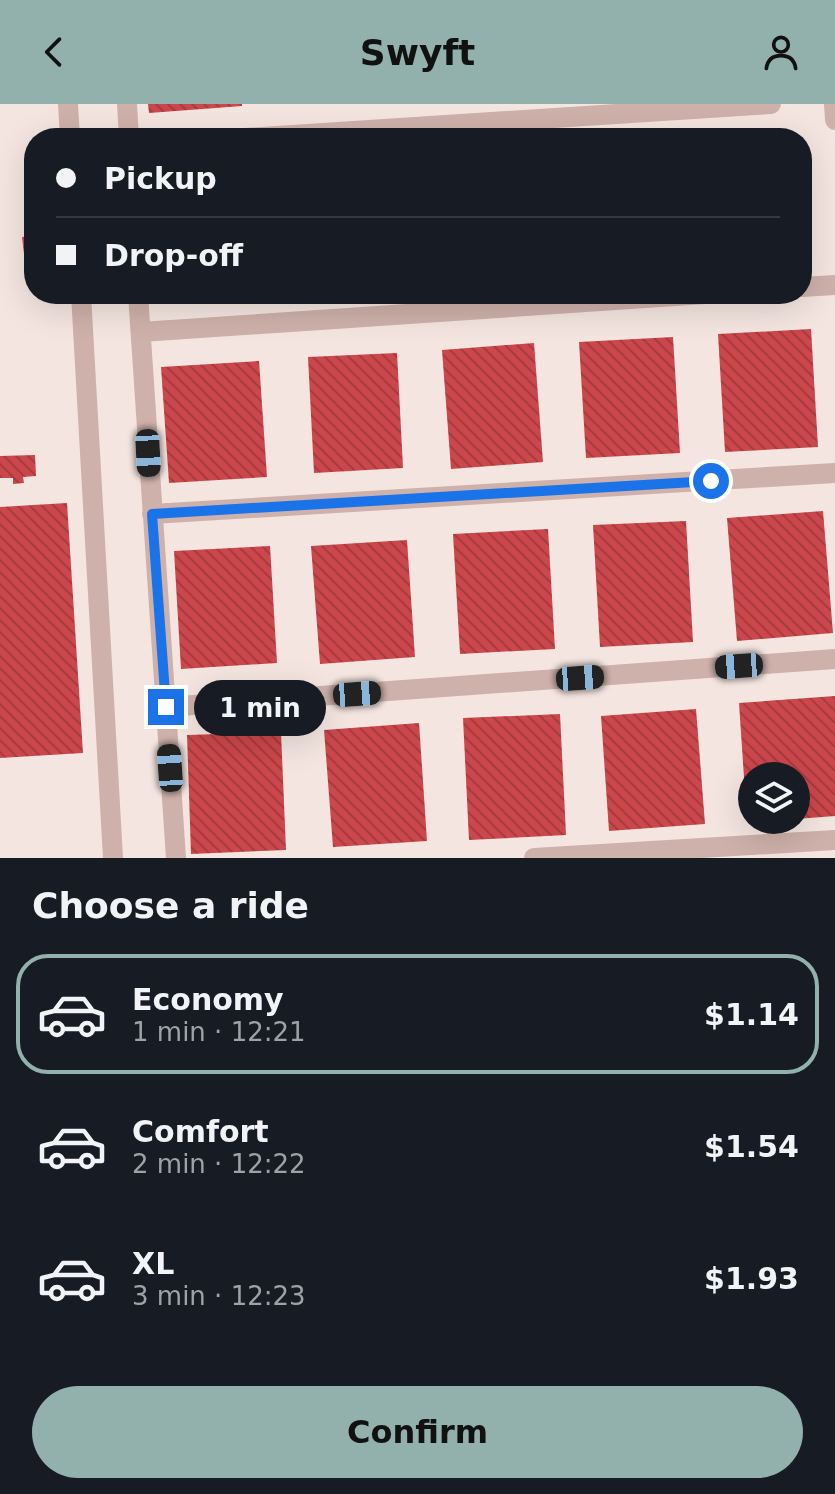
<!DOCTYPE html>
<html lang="en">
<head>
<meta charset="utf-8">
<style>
	body { margin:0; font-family:"DejaVu Sans",sans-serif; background:#20242c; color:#f1f3f6; height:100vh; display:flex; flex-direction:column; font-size:30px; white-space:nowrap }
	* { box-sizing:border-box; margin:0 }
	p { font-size:26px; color:#9ea1a6 }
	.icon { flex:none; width:44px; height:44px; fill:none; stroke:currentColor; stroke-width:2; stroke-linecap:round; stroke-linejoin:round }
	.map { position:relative; height:754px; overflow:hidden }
	.details { display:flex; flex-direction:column; background:#171b24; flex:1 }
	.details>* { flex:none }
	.hud { position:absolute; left:24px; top:24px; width:788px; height:176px; border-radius:32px; box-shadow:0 8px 32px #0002; display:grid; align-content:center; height:176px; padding:0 32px; background:#171b24 }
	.controls { position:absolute; left:738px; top:658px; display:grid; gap:16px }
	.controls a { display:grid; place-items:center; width:72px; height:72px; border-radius:50%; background:#171b24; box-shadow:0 8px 32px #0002; font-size:40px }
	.end { position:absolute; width:36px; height:36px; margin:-18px; border:10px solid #1a73e8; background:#fff; box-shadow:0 0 0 4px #fff }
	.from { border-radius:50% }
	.bubble { position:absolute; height:56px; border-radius:28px; background:#171b24; box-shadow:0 8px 32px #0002; font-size:26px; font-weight:600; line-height:56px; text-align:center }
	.car { position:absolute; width:24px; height:48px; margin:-24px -12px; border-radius:10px; box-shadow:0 0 6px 2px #0007; background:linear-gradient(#222 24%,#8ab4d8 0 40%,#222 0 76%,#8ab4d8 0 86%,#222 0) }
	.hud b { display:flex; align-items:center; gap:28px; height:76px; font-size:30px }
	.hud b+b { border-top:2px solid #363941 }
	.hud i { width:20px; height:20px; background:#f1f3f6 }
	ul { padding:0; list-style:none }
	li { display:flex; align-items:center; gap:24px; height:120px; margin:0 16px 12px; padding:0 16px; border:4px solid transparent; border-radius:32px }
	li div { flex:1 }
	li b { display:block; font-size:30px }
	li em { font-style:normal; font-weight:600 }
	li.selected { border-color:#92b0ac }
	li>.icon { width:72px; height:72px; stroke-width:1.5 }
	h2 { padding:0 32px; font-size:36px; line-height:96px }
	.action { display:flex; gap:16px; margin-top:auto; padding:16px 32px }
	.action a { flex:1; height:92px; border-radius:48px; background:#92b0ac; color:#111; font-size:32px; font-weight:600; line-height:92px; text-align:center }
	header { display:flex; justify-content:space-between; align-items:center; height:104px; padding:0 32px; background:#92b0ac; color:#111; font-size:36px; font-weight:600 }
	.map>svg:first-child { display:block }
	.building { fill:url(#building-back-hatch) }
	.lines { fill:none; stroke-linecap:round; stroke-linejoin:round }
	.minor { stroke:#ceb1aa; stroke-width:20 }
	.route { stroke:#1a73e8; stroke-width:10 }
</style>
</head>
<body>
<header><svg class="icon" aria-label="back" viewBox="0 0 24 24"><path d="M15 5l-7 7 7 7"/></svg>Swyft<svg class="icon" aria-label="person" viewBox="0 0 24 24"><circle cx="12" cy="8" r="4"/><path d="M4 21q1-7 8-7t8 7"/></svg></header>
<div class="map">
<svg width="835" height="754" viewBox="0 0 835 754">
	<defs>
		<pattern id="building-back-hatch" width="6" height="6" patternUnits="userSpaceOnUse" patternTransform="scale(2)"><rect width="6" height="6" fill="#cc474b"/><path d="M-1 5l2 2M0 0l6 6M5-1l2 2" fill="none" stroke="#a73b3f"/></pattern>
	</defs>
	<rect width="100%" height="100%" fill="#f4e5e0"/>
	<path class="building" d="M148 0H242V2L149 9Z
		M34 132V149L24 150 22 133Z
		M159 190H226V193L160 195Z
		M811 225 818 343 725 348 718 230Z
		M673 233 680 349 586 354 579 238Z
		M534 239 543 358 451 365 442 246Z
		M397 249 403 364 314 369 308 253Z
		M259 257 267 373 169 379 161 263Z
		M35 351 36 372 23 373 24 379 13 380V374H0V352Z
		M67 399 83 649 0 654V403Z
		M823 407 833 529 737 537 727 414Z
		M686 417 693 538 600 543 593 421Z
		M548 425 555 545 460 550 453 430Z
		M407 436 415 553 320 560 311 442Z
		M270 442 277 559 181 565 174 447Z
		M835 592V712L796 715V672H752V718H747L739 599Z
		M696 605 705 720 609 727 601 612Z
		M560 610 566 731 469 736 463 614Z
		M419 619 427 737 333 743 324 626Z
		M281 628 286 746 191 750 187 631Z"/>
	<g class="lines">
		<path class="minor" d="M68 0 70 34
			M127 0 129 34
			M834 0 835 16
			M245 34 771 0
			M802 183 835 181
			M81 190 113 754
			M138 190 176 754
			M141 228 705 190
			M152 410 835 369
			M166 603 835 555
			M534 754 835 736"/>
	</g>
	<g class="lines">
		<path class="route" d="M166 603 152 410 711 377"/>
	</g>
</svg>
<div class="controls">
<a><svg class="icon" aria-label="layers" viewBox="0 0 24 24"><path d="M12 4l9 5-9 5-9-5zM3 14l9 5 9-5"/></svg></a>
</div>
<i class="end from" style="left:711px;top:377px"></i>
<i class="end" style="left:166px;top:603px"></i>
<div class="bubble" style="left:194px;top:576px;width:132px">1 min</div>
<i class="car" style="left:148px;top:349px;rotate:177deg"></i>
<i class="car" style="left:739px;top:562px;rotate:266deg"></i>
<i class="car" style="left:580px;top:574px;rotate:86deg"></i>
<i class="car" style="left:357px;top:590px;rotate:86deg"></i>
<i class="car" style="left:170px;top:664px;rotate:356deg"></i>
<div class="hud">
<b><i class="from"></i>Pickup</b>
<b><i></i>Drop-off</b>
</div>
</div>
<section class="details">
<h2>Choose a ride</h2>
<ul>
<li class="selected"><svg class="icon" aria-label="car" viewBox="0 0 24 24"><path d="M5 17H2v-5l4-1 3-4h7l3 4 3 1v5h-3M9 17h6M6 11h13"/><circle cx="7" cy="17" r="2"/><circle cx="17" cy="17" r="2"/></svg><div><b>Economy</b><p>1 min · 12:21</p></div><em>$1.14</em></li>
<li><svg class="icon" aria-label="car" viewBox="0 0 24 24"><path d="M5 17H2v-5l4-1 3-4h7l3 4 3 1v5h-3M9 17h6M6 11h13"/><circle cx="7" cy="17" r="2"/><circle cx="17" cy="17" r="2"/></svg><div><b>Comfort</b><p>2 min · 12:22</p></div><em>$1.54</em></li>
<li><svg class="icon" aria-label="car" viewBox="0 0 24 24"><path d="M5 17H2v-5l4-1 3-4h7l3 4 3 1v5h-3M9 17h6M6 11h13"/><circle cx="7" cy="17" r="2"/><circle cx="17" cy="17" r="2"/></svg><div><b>XL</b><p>3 min · 12:23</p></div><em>$1.93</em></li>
</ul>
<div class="action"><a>Confirm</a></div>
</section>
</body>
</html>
